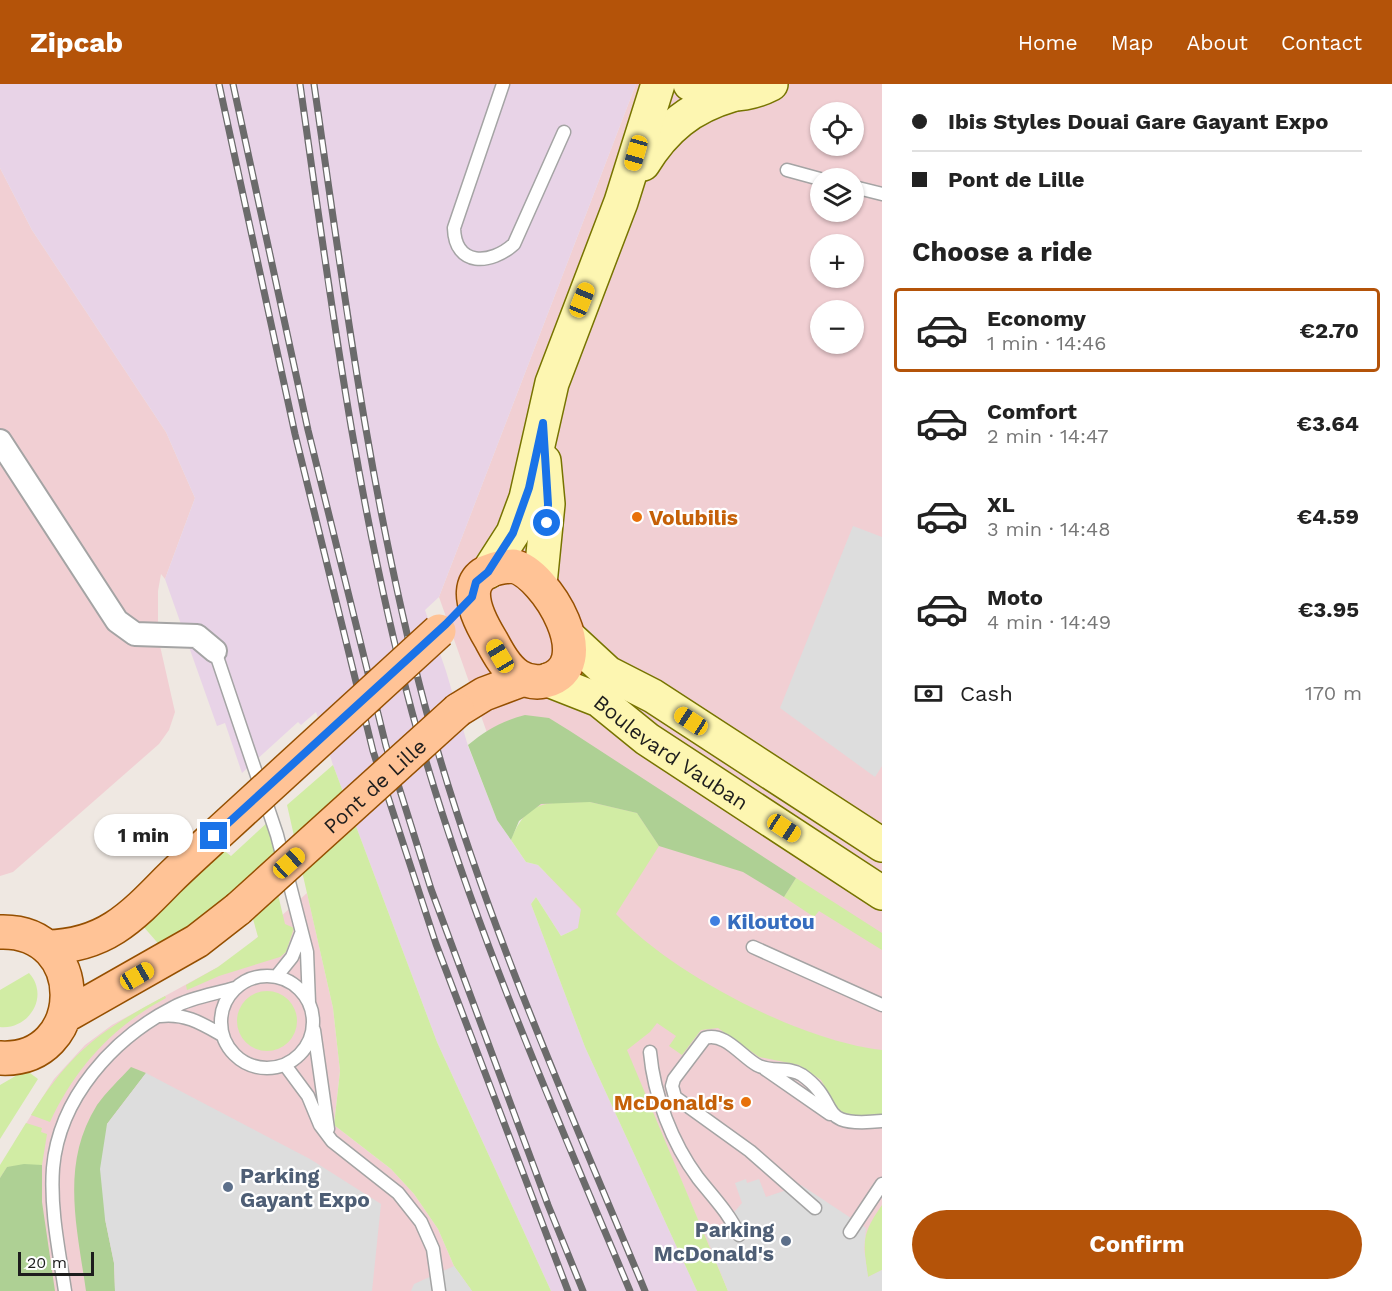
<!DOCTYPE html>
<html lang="en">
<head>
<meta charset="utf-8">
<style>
	body { margin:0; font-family:"Work Sans",sans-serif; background:#f6f6f6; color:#222; height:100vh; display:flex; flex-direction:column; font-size:22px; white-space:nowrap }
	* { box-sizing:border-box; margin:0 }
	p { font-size:20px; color:#767676 }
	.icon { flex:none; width:33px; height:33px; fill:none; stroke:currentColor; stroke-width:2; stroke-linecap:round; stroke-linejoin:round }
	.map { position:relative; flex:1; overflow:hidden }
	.panel { display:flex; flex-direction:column; background:#fff; width:510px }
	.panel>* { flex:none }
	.top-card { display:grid; align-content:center; height:132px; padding:0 30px; background:#fff }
	.fabs { position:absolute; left:810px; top:18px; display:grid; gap:12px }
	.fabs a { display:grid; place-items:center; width:54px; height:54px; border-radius:50%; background:#fff; box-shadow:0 2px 4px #0004; font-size:30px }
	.scale { position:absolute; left:18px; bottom:15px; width:76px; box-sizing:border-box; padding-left:6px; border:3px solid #1d1d1d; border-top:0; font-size:16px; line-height:21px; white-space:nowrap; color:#1d1d1d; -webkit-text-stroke:4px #fff; paint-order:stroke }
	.end { position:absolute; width:27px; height:27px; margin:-14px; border:8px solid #1a73e8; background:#fff; box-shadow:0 0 0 3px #fff }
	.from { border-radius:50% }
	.bubble { position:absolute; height:42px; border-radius:21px; background:#fff; box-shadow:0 2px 4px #0004; font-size:20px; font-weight:700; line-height:42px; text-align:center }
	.car { position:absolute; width:18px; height:36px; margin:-18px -9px; border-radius:8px; box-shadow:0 0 4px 2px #0007; background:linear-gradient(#f5c518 24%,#345 0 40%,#f5c518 0 76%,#345 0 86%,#f5c518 0) }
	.top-card b { display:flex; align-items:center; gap:21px; height:57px; font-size:22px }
	.top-card b+b { border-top:2px solid #e0e0e0 }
	.top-card i { width:15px; height:15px; background:#222 }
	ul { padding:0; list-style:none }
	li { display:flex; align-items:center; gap:18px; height:84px; margin:0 12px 9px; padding:0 18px; border:3px solid transparent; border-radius:6px }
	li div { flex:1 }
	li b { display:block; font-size:22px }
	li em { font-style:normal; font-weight:700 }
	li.selected { border-color:#b45309 }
	li>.icon { width:54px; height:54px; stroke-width:1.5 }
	h2 { padding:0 30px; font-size:27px; line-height:72px }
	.pay { display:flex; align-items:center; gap:15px; height:66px; padding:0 30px; font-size:22px }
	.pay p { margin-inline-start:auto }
	.cta { display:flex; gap:12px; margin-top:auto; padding:12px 30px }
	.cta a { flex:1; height:69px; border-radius:36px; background:#b45309; color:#fff; font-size:24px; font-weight:700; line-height:69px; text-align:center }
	header { display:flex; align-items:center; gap:36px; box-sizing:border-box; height:84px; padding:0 30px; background:#b45309; color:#fff }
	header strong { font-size:28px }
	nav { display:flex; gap:33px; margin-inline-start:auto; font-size:21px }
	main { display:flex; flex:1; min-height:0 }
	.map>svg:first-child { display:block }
	.commercial { fill:#f1cfd3; fill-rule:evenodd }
	.industrial { fill:#e8d3e7 }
	.grass { fill:#d1eca4 }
	.forest { fill:#aed094 }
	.parking { fill:#ddd }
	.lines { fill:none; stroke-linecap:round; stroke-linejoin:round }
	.lane-casing { stroke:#a4a4a4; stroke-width:15 }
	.street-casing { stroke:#a4a4a4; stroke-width:26 }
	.secondary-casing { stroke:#777400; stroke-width:36 }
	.primary-casing { stroke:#954f00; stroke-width:36 }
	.lane { stroke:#fff; stroke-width:12 }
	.street { stroke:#fff; stroke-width:22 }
	.secondary { stroke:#fdf6b1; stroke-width:33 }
	.primary { stroke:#ffc396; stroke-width:33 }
	.rail-casing { stroke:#6b6b6b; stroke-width:7 }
	.rail { stroke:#fff; stroke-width:4.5; stroke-dasharray:14; stroke-linecap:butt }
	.primary-bridge-casing { stroke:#954f00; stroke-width:36; stroke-linecap:butt }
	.primary-bridge { stroke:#ffc396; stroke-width:33 }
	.route { stroke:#1a73e8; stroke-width:8 }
	.food-dot { fill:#e8710a; stroke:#fff; stroke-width:2 }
	.shop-dot { fill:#3f7fe0; stroke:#fff; stroke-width:2 }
	.service-dot { fill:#5c6f8a; stroke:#fff; stroke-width:2 }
	.labels { text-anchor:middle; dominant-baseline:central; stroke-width:4.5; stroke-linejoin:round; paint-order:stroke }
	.food-label { font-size:21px; font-weight:bold; fill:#c56008; stroke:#fff; text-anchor:start }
	.street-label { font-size:21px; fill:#1d1d1d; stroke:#fff }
	.shop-label { font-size:21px; font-weight:bold; fill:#366cbe; stroke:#fff; text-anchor:start }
	.service-label { font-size:21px; font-weight:bold; fill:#4e5e75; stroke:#fff; text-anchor:start }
</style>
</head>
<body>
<header>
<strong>Zipcab</strong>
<nav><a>Home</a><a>Map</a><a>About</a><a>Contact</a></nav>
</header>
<main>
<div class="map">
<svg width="882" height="1207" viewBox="0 0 882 1207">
	<rect width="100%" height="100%" fill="#efe8e2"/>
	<path class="commercial" d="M636 0H882V1207H728L626 966 503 694 439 513ZM820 28H854V62H820ZM820 94H854V128H820ZM820 160H854V194H820ZM820 226H854V260H820Z
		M0 84 32 146 166 348 195 414 165 495 161 490 158 507V553L175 628 169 646 159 660 13 788 0 792Z
		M307 809 333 924 340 987 334 1041 391 1085 414 1110 438 1145 454 1182 472 1207H0V1094L15 1057 54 995 85 961 112 941 218 883 242 867Z"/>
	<path class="industrial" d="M0 0H636L439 513 425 526 446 587 468 662 497 736 526 778 538 781 581 826 578 844 561 852 536 813 531 820 585 963 697 1207H551L437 958 333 681 316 628 301 641 298 638 242 689 225 639 217 642 165 495 195 414 166 348 32 146 0 84Z"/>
	<path class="grass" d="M333 681 437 958 551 1207H472L454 1182 438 1145 414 1110 391 1085 334 1041 340 987 333 924 287 721Z
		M590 718 637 729 659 762 616 830C672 890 800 957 882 966V1030L858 1032 844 1029 838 1025 821 996 799 981 759 973 718 944 701 946 682 971 669 962 676 952 657 939 650 948 627 966 728 1207H697L585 963 531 820 536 813 561 852 578 844 581 825 538 781 526 778 511 756C528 713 550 719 590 718Z
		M269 737 277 771 270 777 285 840 294 844 286 868 280 873 219 892 187 906 186 901 218 883 258 853 244 803 163 865 142 841 222 765 231 772Z
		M796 794 882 849V866L819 827 814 833 784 813Z
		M29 889C50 912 29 946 0 943V906Z
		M237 937a30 30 0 1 1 60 0a30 30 0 1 1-60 0Z
		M165 912 166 914C113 942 75 984 50 1038L31 1031C71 968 99 947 165 912Z
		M26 986 38 995 0 1055V1001Z
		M26 1039 42 1044 41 1048 47 1050 42 1081 7 1083 0 1094V1081Z
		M882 1121V1186L868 1193C863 1158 861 1151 882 1121Z"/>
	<path class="forest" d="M525 631 549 634 570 647 796 794 784 813 743 788 659 762 637 729 590 718 541 720 519 737 511 756 497 736 468 661C486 646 502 637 525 631Z
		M131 983 146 989 107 1040 105 1135 114 1179 115 1207H86C77 1143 60 1080 97 1021 106 1008 120 995 131 983Z
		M24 1080 42 1081V1118L55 1207H0V1094L7 1083Z"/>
	<path class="parking" d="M853 442 882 453V682L875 693 780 624Z
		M146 989 310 1075 381 1120 372 1207H115L114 1179 105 1135 100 1085 107 1040Z
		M746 1095 747 1099 759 1095 766 1113 801 1101 866 1144 864 1165 868 1193 882 1186V1207H728L705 1149 723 1141 742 1119 735 1099Z
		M454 1182 472 1207H411L414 1200Z"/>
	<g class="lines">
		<defs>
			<path id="lane" d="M503 0 454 144C455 183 491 181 514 160L564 48
				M787 86 820 95
				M854 103 882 110
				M215 567 277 751 307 868 309 919
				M753 863 882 921
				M221 938a46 46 0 1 1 92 0a46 46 0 1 1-92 0Z
				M276 893 292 873 301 850
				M160 932C185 929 201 939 222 951
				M314 946 328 1045
				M650 968C654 1012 672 1059 698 1094 713 1113 729 1129 739 1151
				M285 981 308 1012 320 1041 332 1057 398 1109 421 1138 433 1165 439 1207
				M765 985 830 1030
				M815 1124 750 1067 675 1013 672 1002 674 995 705 954C725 948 741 972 757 981 771 989 788 982 802 991 843 1020 813 1044 882 1037
				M850 1148 882 1100
				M65 1207C59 1167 50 1125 53 1084 59 1014 113 954 174 923 192 913 215 910 235 904"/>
			<path id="street" d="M0 357 117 537 135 550 197 552 215 567"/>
			<g id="secondary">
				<path d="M690 0C717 13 744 14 771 0"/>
				<path d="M643 80C665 44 691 23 732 11"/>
				<path d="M488 488 513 449 526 414 552 299 621 118 658 0"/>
				<path d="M540 500 548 420 544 377"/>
				<path d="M569 553 608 589 653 612 882 761"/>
				<path id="s1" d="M548 596 599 616 647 655 882 809"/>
			</g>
			<path id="primary" d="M513 482C546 489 602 583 545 597 536 599 526 597 518 592 506 584 498 569 491 556 471 523 457 485 513 482Z
				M458 626 484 610 524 595
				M0 848C91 845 88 979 0 974
				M47 863C104 862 131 834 168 796 183 781 199 767 215 752
				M65 932 197 857 238 825"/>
		</defs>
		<use href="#lane" class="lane-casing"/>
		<use href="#street" class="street-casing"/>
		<use href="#secondary" class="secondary-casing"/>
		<use href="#primary" class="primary-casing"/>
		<use href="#lane" class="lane"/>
		<use href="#street" class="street"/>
		<use href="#secondary" class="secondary"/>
		<use href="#primary" class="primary"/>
		<defs>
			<path id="rail" d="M219 0 295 350 373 667 436 860 568 1207
				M233 0 308 346 386 662 431 805 548 1121 583 1207
				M300 0C330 211 357 422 412 628 466 827 550 1017 630 1207
				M314 0C344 209 371 418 425 622 479 823 565 1015 645 1207"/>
		</defs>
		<use href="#rail" class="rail-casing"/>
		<use href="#rail" class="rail"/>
		<defs>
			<g id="primary-bridge">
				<path d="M215 752 439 547"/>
				<path id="s2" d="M238 825 458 626"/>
			</g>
		</defs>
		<use href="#primary-bridge" class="primary-bridge-casing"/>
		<use href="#primary-bridge" class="primary-bridge"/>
	</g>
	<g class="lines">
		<path class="route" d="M214 752 446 540 472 513 476 498 488 488 513 449 529 404 543 339 548 420 547 439"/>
	</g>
	<g class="food-dot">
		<circle cx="637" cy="433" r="6"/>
		<circle cx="746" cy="1018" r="6"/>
	</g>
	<circle class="shop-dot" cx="715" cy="837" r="6"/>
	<g class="service-dot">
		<circle cx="228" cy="1103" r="6"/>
		<circle cx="786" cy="1157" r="6"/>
	</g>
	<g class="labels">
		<g class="food-label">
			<text x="649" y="433">Volubilis</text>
			<text x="734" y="1018" text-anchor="end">McDonald's</text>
		</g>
		<g class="street-label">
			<text stroke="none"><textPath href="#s1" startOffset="144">Boulevard Vauban</textPath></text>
			<text stroke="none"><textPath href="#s2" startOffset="184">Pont de Lille</textPath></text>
		</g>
		<g class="shop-label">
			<text x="727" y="837">Kiloutou</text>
		</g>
		<g class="service-label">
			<text x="240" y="1091">Parking<tspan x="240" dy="24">Gayant Expo</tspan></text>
			<text x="774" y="1145" text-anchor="end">Parking<tspan x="774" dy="24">McDonald's</tspan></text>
		</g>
	</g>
</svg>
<div class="fabs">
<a><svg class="icon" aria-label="locate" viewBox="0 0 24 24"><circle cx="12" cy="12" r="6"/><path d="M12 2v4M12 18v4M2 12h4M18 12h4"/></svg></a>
<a><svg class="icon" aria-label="layers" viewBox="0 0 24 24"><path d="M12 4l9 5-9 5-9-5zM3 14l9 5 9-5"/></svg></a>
<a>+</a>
<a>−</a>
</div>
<div class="scale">20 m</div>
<i class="end from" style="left:547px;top:439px"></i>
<i class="end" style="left:214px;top:752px"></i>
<div class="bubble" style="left:94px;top:730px;width:99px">1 min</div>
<i class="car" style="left:636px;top:69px;rotate:196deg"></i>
<i class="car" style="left:582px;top:216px;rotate:22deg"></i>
<i class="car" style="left:500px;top:572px;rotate:329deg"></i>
<i class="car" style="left:691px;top:637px;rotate:303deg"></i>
<i class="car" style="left:784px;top:744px;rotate:123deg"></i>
<i class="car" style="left:289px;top:779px;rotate:48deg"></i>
<i class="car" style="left:137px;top:892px;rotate:60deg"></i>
</div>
<section class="panel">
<div class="top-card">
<b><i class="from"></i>Ibis Styles Douai Gare Gayant Expo</b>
<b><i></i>Pont de Lille</b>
</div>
<h2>Choose a ride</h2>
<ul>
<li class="selected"><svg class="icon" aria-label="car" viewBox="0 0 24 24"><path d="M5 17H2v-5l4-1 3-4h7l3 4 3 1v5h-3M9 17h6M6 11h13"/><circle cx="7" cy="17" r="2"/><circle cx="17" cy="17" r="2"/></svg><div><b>Economy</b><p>1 min · 14:46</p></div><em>€2.70</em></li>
<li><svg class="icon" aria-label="car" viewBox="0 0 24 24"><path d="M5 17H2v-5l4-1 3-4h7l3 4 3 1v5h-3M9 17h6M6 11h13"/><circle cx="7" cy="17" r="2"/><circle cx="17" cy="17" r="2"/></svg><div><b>Comfort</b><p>2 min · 14:47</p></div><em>€3.64</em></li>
<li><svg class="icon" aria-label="car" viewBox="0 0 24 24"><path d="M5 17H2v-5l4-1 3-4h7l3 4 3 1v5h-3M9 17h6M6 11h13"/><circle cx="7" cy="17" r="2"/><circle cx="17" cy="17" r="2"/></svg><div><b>XL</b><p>3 min · 14:48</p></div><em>€4.59</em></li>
<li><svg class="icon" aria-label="car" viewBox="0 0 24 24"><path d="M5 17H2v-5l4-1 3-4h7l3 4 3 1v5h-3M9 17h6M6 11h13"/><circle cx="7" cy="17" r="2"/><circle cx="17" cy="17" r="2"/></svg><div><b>Moto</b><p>4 min · 14:49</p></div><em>€3.95</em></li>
</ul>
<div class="pay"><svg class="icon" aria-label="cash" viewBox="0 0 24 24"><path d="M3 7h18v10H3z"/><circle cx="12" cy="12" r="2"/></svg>Cash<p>170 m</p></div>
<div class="cta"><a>Confirm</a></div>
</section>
</main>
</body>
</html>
